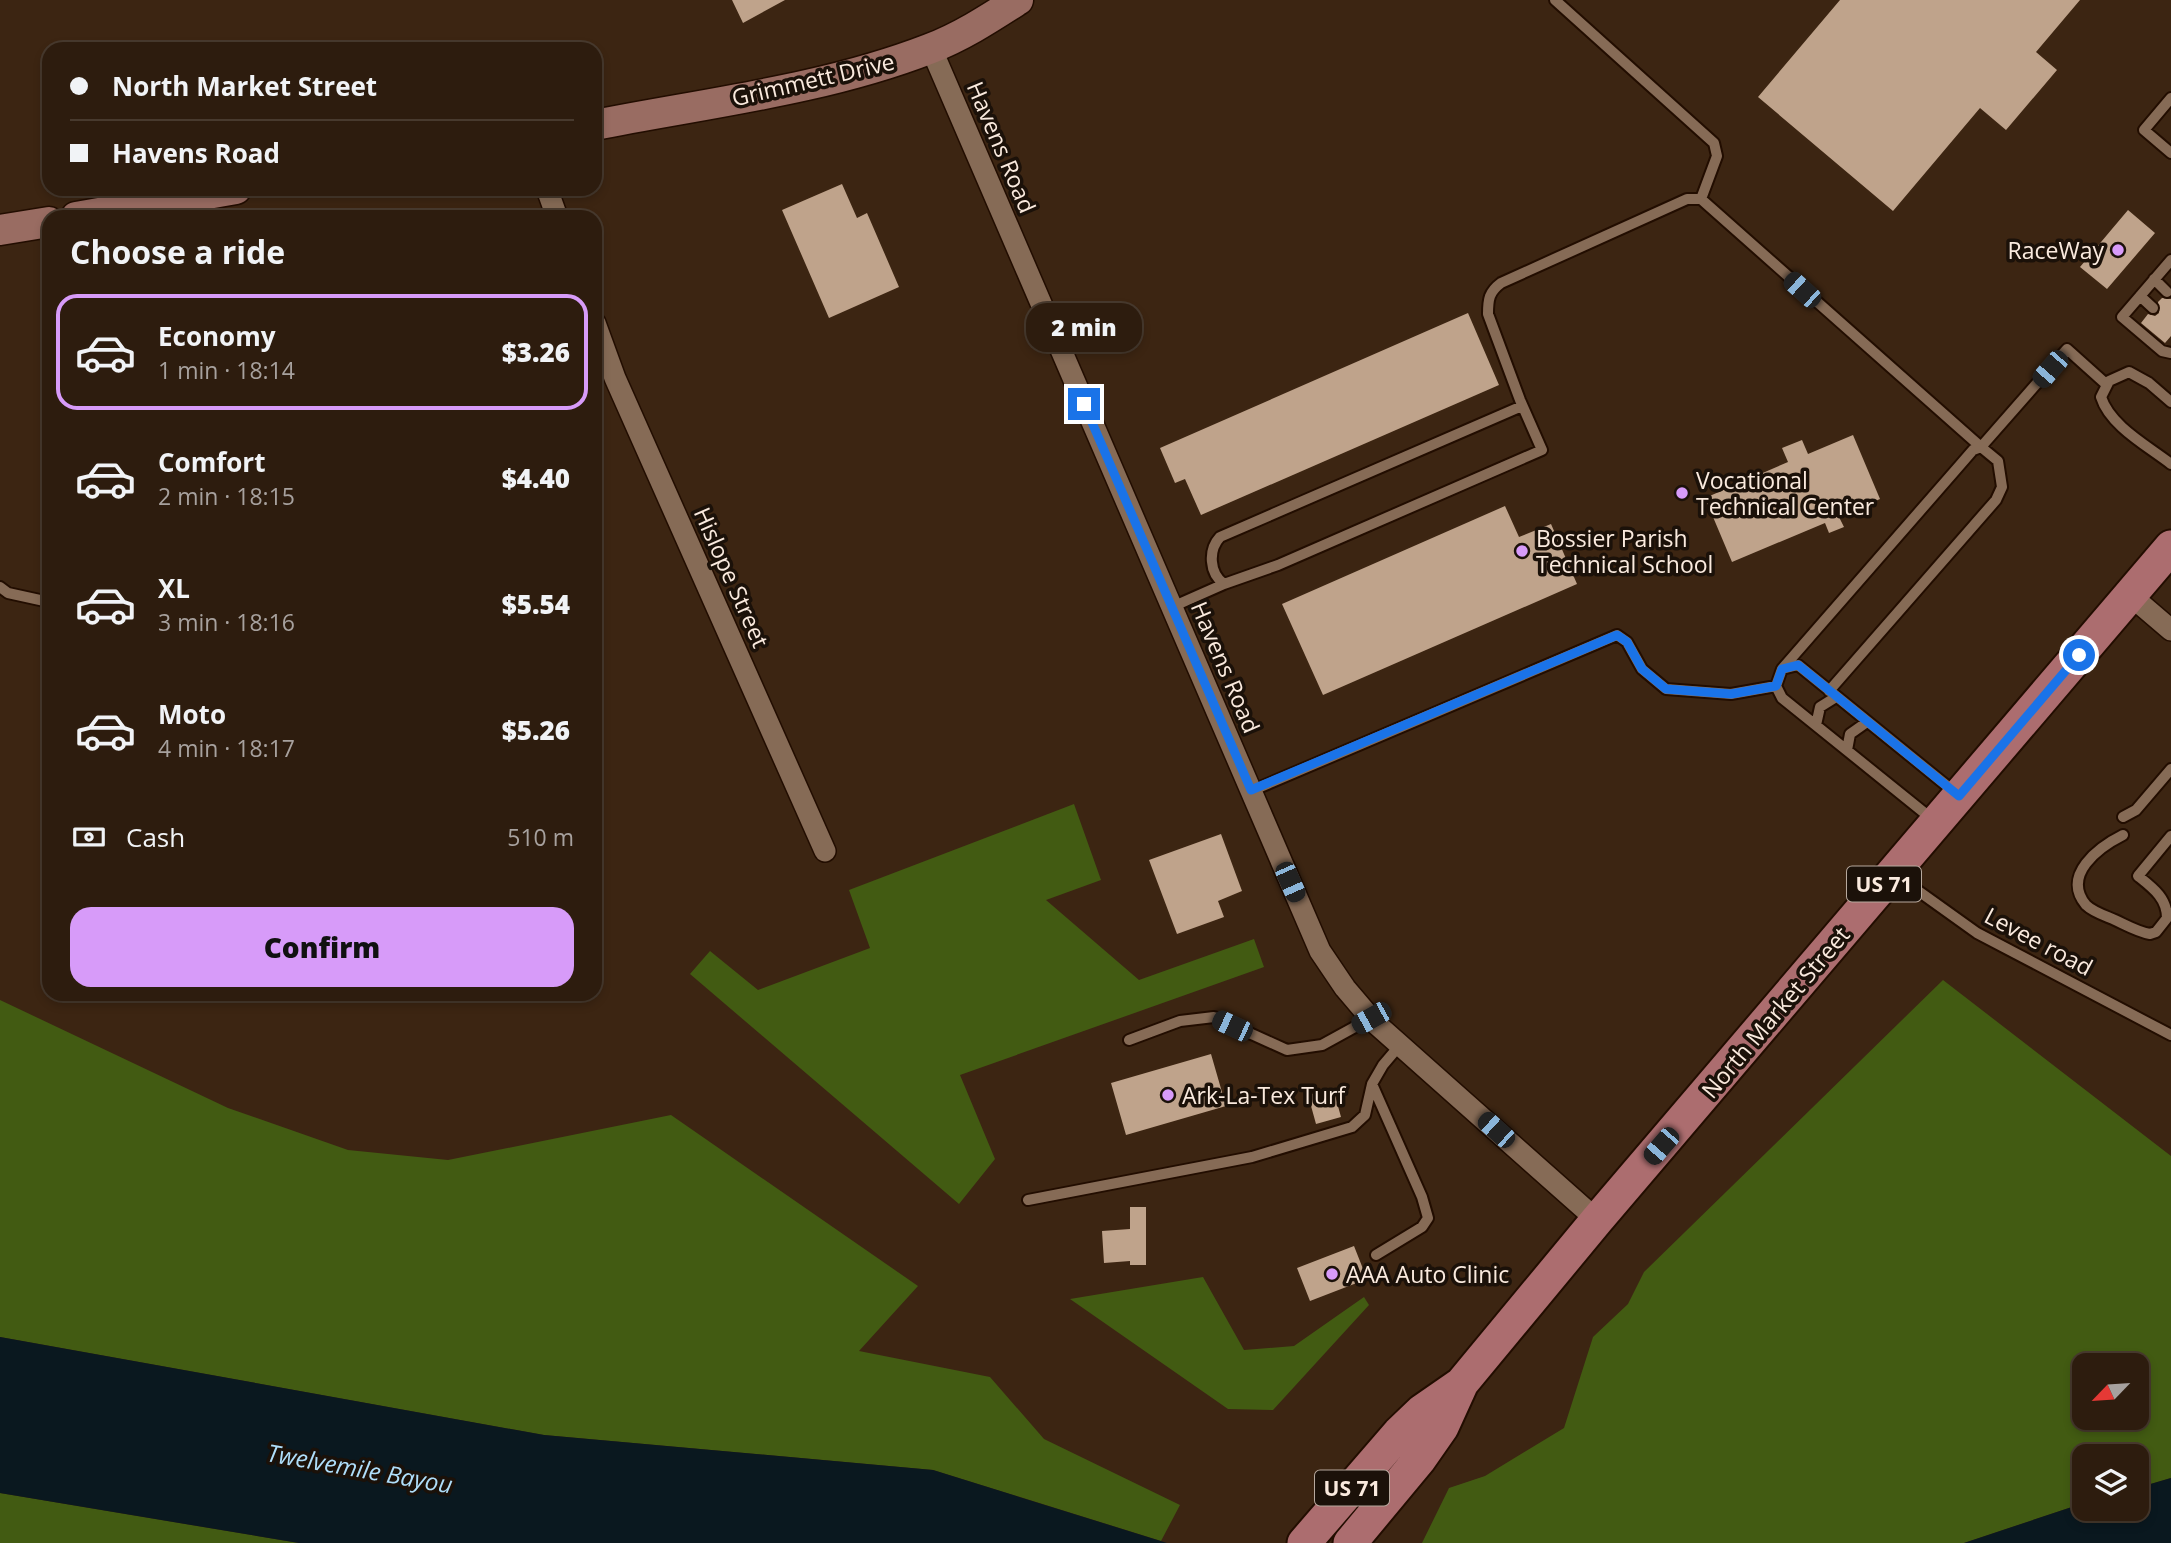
<!DOCTYPE html>
<html lang="en">
<head>
<meta charset="utf-8">
<style>
	body { margin:0; font-family:"Open Sans",sans-serif; background:#352517; color:#f1f3f6; height:100vh; display:flex; flex-direction:column; font-size:26px; white-space:nowrap }
	* { box-sizing:border-box; margin:0 }
	p { font-size:23px; color:#a7a19e }
	.icon { flex:none; width:38px; height:38px; fill:none; stroke:currentColor; stroke-width:2; stroke-linecap:round; stroke-linejoin:round }
	.map { position:relative; flex:1; overflow:hidden }
	.sheet { position:absolute; left:42px; top:210px; width:560px; height:791px; display:flex; flex-direction:column; background:#2d1c0e; border-radius:21px; box-shadow:0 4px 10px #0003,0 0 0 2px #483a2e }
	.sheet>* { flex:none }
	.guide { position:absolute; left:42px; top:42px; width:560px; height:154px; border-radius:21px; box-shadow:0 4px 10px #0003,0 0 0 2px #483a2e; display:grid; align-content:center; height:154px; padding:0 28px; background:#2d1c0e }
	.needle { width:46px; rotate:245deg }
	.fabs { position:absolute; left:2072px; top:1353px; display:grid; gap:14px }
	.fabs a { display:grid; place-items:center; width:77px; height:77px; border-radius:14px; background:#2d1c0e; box-shadow:0 4px 10px #0003,0 0 0 2px #483a2e; font-size:35px }
	.end { position:absolute; width:32px; height:32px; margin:-16px; border:9px solid #1a73e8; background:#fff; box-shadow:0 0 0 4px #fff }
	.from { border-radius:50% }
	.bubble { position:absolute; height:49px; border-radius:21px; background:#2d1c0e; box-shadow:0 4px 10px #0003,0 0 0 2px #483a2e; font-size:23px; font-weight:800; line-height:49px; text-align:center }
	.car { position:absolute; width:21px; height:42px; margin:-21px -10px; border-radius:9px; box-shadow:0 0 5px 2px #0007; background:linear-gradient(#222 24%,#8ab4d8 0 40%,#222 0 76%,#8ab4d8 0 86%,#222 0) }
	.guide b { display:flex; align-items:center; gap:24px; height:66px; font-size:26px }
	.guide b+b { border-top:2px solid #483a2e }
	.guide i { width:18px; height:18px; background:#f1f3f6 }
	ul { padding:0; list-style:none }
	li { display:flex; align-items:center; gap:21px; height:116px; margin:0 14px 10px; padding:0 14px; border:4px solid transparent; border-radius:21px }
	li div { flex:1 }
	li b { display:block; font-size:26px }
	li em { font-style:normal; font-weight:800 }
	li.current { border-color:#d79bf9 }
	li>.icon { width:63px; height:63px; stroke-width:1.5 }
	h2 { padding:0 28px; font-size:32px; line-height:84px }
	.pay { display:flex; align-items:center; gap:18px; height:77px; padding:0 28px; font-size:26px }
	.pay p { margin-inline-start:auto }
	.button { display:flex; gap:14px; margin-top:auto; padding:14px 28px }
	.button a { flex:1; height:80px; border-radius:21px; background:#d79bf9; color:#111; font-size:28px; font-weight:800; line-height:80px; text-align:center }
	.map>svg:first-child { display:block }
	.forest { fill:#425b12; fill-rule:evenodd }
	.water { fill:#0a181f }
	.building { fill:#bfa38b }
	.lines { fill:none; stroke-linecap:round; stroke-linejoin:round }
	.service-casing { stroke:#220d00; stroke-width:14 }
	.minor-casing { stroke:#220d00; stroke-width:24 }
	.secondary-casing { stroke:#220d00; stroke-width:33 }
	.primary-casing { stroke:#220d00; stroke-width:37 }
	.service { stroke:#866b56; stroke-width:10 }
	.minor { stroke:#866b56; stroke-width:21 }
	.secondary { stroke:#996c62; stroke-width:30 }
	.primary { stroke:#ac6d6f; stroke-width:33 }
	.route { stroke:#1a73e8; stroke-width:9 }
	.poi-dot { fill:#d79bf9; stroke:#1b1109; stroke-width:2.5 }
	.labels { text-anchor:middle; dominant-baseline:central; stroke-width:7; stroke-linejoin:round; paint-order:stroke }
	.shield { fill:#1b1109; stroke:#b7a99e; stroke-width:2 }
	.shield-label { font-size:21px; font-weight:bold; fill:#faeade }
	.street-label { font-size:23px; fill:#faeade; stroke:#1b1109 }
	.poi-label { font-size:23px; fill:#faeade; stroke:#1b1109; text-anchor:start }
	.water-label { font-size:24px; font-style:italic; fill:#afdefa; stroke:#1b1109 }
</style>
</head>
<body>
<div class="map">
<svg width="2171" height="1543" viewBox="0 0 2171 1543">
	<rect width="100%" height="100%" fill="#3c2512"/>
	<path class="forest" d="M1074 804 1101 880 1046 900 1139 980 1254 939 1264 967 960 1075 995 1159 959 1204 690 974 710 951 758 990 870 948 849 890Z
		M1943 980 2171 1156V1478L2137 1488V1456H2084V1503L1964 1543H1422L1449 1488 1485 1476 1564 1428 1593 1337 1628 1304 1644 1272ZM2084 1365H2137V1418H2084Z
		M0 1000 228 1108 348 1150 448 1160 671 1115 918 1286 859 1351 990 1377 1044 1439 1180 1505 1161 1541 933 1470 544 1435 0 1337Z
		M1203 1277 1244 1350 1294 1346 1364 1297 1369 1305 1273 1410 1228 1409 1070 1299Z
		M0 1493 299 1543H0Z"/>
	<path class="water" d="M0 1337 544 1435 933 1470 1167 1543H299L0 1493Z
		M2171 1478V1543H1964L2084 1503V1508H2137V1488Z"/>
	<path class="building" d="M732 0H785L743 23Z
		M1840 0H2080L2036 52 2057 70 2006 130 1980 108 1893 211 1758 97Z
		M842 184 857 218 867 213 899 287 829 318 782 210Z
		M2128 210 2155 233 2107 289 2080 267Z
		M2162 298 2171 299V336L2165 343 2141 323 2148 314 2155 316 2159 313 2158 302Z
		M1468 313 1499 385 1201 515 1185 479 1175 483 1160 448Z
		M1853 435 1880 499 1839 517 1844 527 1829 533 1825 523 1732 562 1705 498 1788 462 1782 448 1802 440 1808 454Z
		M1505 506 1519 537 1551 524 1577 584 1323 695 1282 604Z
		M1221 834 1242 891 1218 901 1224 917 1177 934 1149 860Z
		M1211 1054 1226 1106 1126 1135 1111 1083Z
		M1333 1088 1341 1117 1316 1124 1308 1095Z
		M1130 1207H1146V1265H1130V1261L1104 1263 1102 1231 1130 1229Z
		M1354 1246 1367 1279 1310 1301 1297 1268Z"/>
	<g class="lines">
		<defs>
			<path id="service" d="M1555 0 1714 143 1717 156 1701 199
				M2171 98 2144 130 2171 153
				M2171 260 2122 317 2162 351 2171 353
				M2154 279 2167 292
				M2140 296 2153 308
				M2171 402 2149 383 2129 372 2109 381 2101 397C2110 426 2148 446 2171 464
				M1522 406 1220 537C1208 550 1209 573 1224 584L1278 565 1542 450 1520 400 1488 314C1488 299 1489 292 1501 283L1687 199H1701L1981 447 2067 349 2106 384
				M0 587 8 593 49 602
				M1172 607 1224 584
				M1782 669 1960 465 1973 450 1981 447 1998 461 2002 487 1996 500 1829 691
				M1816 725 1820 707 1836 697
				M1847 750 1850 734 1867 722
				M1251 791 1617 635 1627 642 1642 669 1666 689 1731 694 1776 686
				M2123 817 2136 810 2171 769
				M1932 819 1782 698 1776 686 1782 669 1798 665 1957 794
				M2123 835C2099 847 2061 875 2086 905 2093 912 2106 916 2115 920 2126 925 2138 932 2150 934L2156 932 2171 913
				M1896 875 1977 933 2171 1035
				M2167 918C2167 898 2153 888 2138 876L2171 836
				M1129 1040 1180 1021 1214 1017 1287 1050 1322 1045 1371 1018
				M1372 1084 1422 1197 1428 1218 1422 1227 1376 1255
				M1028 1200 1252 1157 1352 1127 1365 1115 1372 1084 1383 1065 1400 1045"/>
			<path id="minor" d="M931 48 1320 951 1345 988 1374 1022 1597 1220
				M547 189 557 217
				M595 323 615 378 825 851
				M2130 595 2171 630"/>
			<path id="secondary" d="M595 125C706 103 823 90 929 49 961 37 990 18 1018 0
				M76 217 236 189
				M0 230 49 222"/>
			<path id="primary" d="M1304 1543 1399 1433 1422 1411 1461 1384
				M1350 1543 1419 1460 1442 1427 1462 1383 1597 1220 2171 547"/>
		</defs>
		<use href="#service" class="service-casing"/>
		<use href="#minor" class="minor-casing"/>
		<use href="#secondary" class="secondary-casing"/>
		<use href="#primary" class="primary-casing"/>
		<use href="#service" class="service"/>
		<use href="#minor" class="minor"/>
		<use href="#secondary" class="secondary"/>
		<use href="#primary" class="primary"/>
	</g>
	<g class="lines">
		<path class="route" d="M1084 404 1251 790 1617 635 1627 642 1642 669 1666 689 1731 694 1776 686 1782 669 1798 665 1959 796 2079 655"/>
	</g>
	<g class="poi-dot">
		<circle cx="2118" cy="250" r="7"/>
		<circle cx="1682" cy="493" r="7"/>
		<circle cx="1522" cy="551" r="7"/>
		<circle cx="1168" cy="1095" r="7"/>
		<circle cx="1332" cy="1274" r="7"/>
	</g>
	<g class="labels">
		<g class="shield">
			<rect x="1847" y="866.5" width="74" height="35" rx="5"/>
			<rect x="1315" y="1470.5" width="74" height="35" rx="5"/>
		</g>
		<g class="shield-label">
			<text x="1884" y="884">US 71</text>
			<text x="1352" y="1488">US 71</text>
		</g>
		<g class="street-label">
			<text transform="translate(813 79) rotate(-13)">Grimmett Drive</text>
			<text transform="translate(1002 147) rotate(67)">Havens Road</text>
			<text transform="translate(732 577) rotate(66)">Hislope Street</text>
			<text transform="translate(1226 667) rotate(67)">Havens Road</text>
			<text transform="translate(2039 941) rotate(28)">Levee road</text>
			<text transform="translate(1775 1012) rotate(-50)">North Market Street</text>
		</g>
		<g class="poi-label">
			<text x="2104" y="250" text-anchor="end">RaceWay</text>
			<text x="1696" y="480">Vocational<tspan x="1696" dy="26">Technical Center</tspan></text>
			<text x="1536" y="538">Bossier Parish<tspan x="1536" dy="26">Technical School</tspan></text>
			<text x="1182" y="1095">Ark-La-Tex Turf</text>
			<text x="1346" y="1274">AAA Auto Clinic</text>
		</g>
		<g class="water-label">
			<text transform="translate(360 1468) rotate(10)">Twelvemile Bayou</text>
		</g>
	</g>
</svg>
<div class="fabs">
<a><svg class="needle" viewBox="-14 -14 28 28"><path d="M0-13l5 13h-10z" fill="#e53935"/><path d="M0 13l5-13h-10z" fill="#a7a19e"/></svg></a>
<a><svg class="icon" aria-label="layers" viewBox="0 0 24 24"><path d="M12 4l9 5-9 5-9-5zM3 14l9 5 9-5"/></svg></a>
</div>
<i class="end from" style="left:2079px;top:655px"></i>
<i class="end" style="left:1084px;top:404px"></i>
<div class="bubble" style="left:1026px;top:303px;width:116px">2 min</div>
<i class="car" style="left:1802px;top:290px;rotate:312deg"></i>
<i class="car" style="left:2050px;top:369px;rotate:221deg"></i>
<i class="car" style="left:1290px;top:882px;rotate:156deg"></i>
<i class="car" style="left:1371px;top:1018px;rotate:241deg"></i>
<i class="car" style="left:1232px;top:1026px;rotate:295deg"></i>
<i class="car" style="left:1496px;top:1130px;rotate:312deg"></i>
<i class="car" style="left:1661px;top:1146px;rotate:221deg"></i>
<div class="guide">
<b><i class="from"></i>North Market Street</b>
<b><i></i>Havens Road</b>
</div>
<section class="sheet">
<h2>Choose a ride</h2>
<ul>
<li class="current"><svg class="icon" aria-label="car" viewBox="0 0 24 24"><path d="M5 17H2v-5l4-1 3-4h7l3 4 3 1v5h-3M9 17h6M6 11h13"/><circle cx="7" cy="17" r="2"/><circle cx="17" cy="17" r="2"/></svg><div><b>Economy</b><p>1 min · 18:14</p></div><em>$3.26</em></li>
<li><svg class="icon" aria-label="car" viewBox="0 0 24 24"><path d="M5 17H2v-5l4-1 3-4h7l3 4 3 1v5h-3M9 17h6M6 11h13"/><circle cx="7" cy="17" r="2"/><circle cx="17" cy="17" r="2"/></svg><div><b>Comfort</b><p>2 min · 18:15</p></div><em>$4.40</em></li>
<li><svg class="icon" aria-label="car" viewBox="0 0 24 24"><path d="M5 17H2v-5l4-1 3-4h7l3 4 3 1v5h-3M9 17h6M6 11h13"/><circle cx="7" cy="17" r="2"/><circle cx="17" cy="17" r="2"/></svg><div><b>XL</b><p>3 min · 18:16</p></div><em>$5.54</em></li>
<li><svg class="icon" aria-label="car" viewBox="0 0 24 24"><path d="M5 17H2v-5l4-1 3-4h7l3 4 3 1v5h-3M9 17h6M6 11h13"/><circle cx="7" cy="17" r="2"/><circle cx="17" cy="17" r="2"/></svg><div><b>Moto</b><p>4 min · 18:17</p></div><em>$5.26</em></li>
</ul>
<div class="pay"><svg class="icon" aria-label="cash" viewBox="0 0 24 24"><path d="M3 7h18v10H3z"/><circle cx="12" cy="12" r="2"/></svg>Cash<p>510 m</p></div>
<div class="button"><a>Confirm</a></div>
</section>
</div>
</body>
</html>
